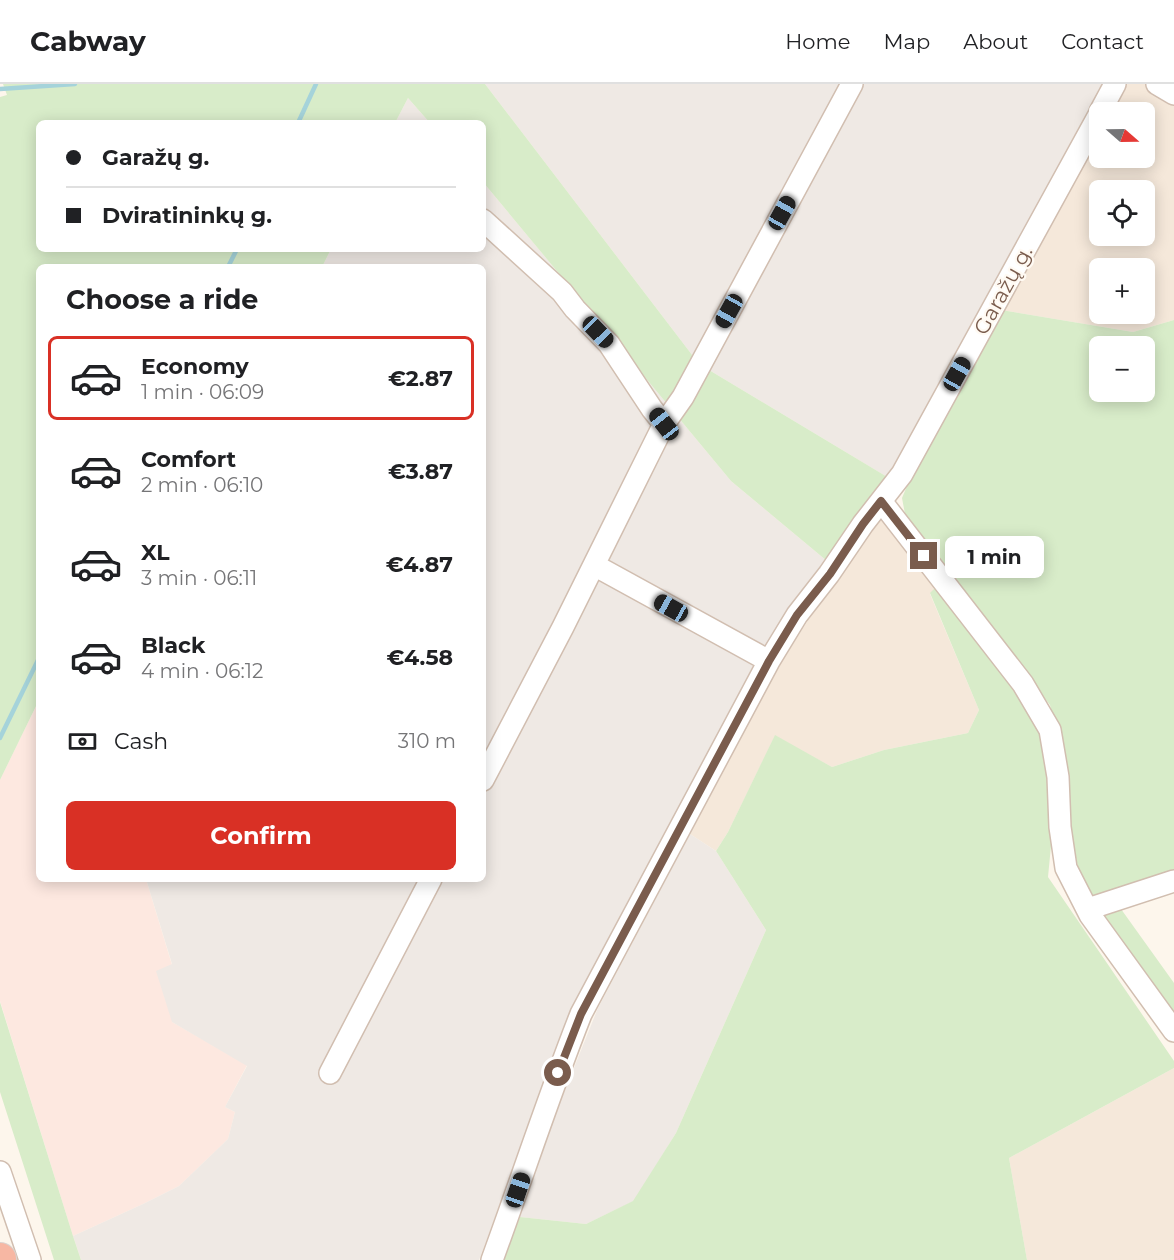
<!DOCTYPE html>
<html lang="en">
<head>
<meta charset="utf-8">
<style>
	body { margin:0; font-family:Montserrat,sans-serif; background:#f2f2f2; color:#202124; height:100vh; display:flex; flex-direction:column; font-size:22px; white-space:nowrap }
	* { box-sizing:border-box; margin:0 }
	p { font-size:20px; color:#757577 }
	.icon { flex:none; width:33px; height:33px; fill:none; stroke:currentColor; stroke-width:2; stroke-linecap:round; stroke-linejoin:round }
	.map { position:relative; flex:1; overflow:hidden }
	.drawer { position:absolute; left:36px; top:180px; width:450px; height:618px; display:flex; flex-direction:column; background:#fff; border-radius:9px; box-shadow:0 3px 15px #0003 }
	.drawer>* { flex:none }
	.hud { position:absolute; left:36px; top:36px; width:450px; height:132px; border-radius:9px; box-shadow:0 3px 15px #0003; display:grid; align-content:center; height:132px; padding:0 30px; background:#fff }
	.needle { width:39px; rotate:110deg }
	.fabs { position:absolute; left:1089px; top:18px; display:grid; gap:12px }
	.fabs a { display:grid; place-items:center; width:66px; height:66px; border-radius:9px; background:#fff; box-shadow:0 3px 15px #0003; font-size:30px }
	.end { position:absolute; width:27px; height:27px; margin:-14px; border:8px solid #7a5c4d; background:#fff; box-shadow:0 0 0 3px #fff }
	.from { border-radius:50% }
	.bubble { position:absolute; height:42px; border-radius:9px; background:#fff; box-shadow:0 3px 15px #0003; font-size:20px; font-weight:700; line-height:42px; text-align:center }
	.car { position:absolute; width:18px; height:36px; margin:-18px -9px; border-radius:8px; box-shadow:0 0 4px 2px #0007; background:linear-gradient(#222 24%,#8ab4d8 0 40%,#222 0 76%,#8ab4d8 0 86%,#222 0) }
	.hud b { display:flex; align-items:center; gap:21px; height:57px; font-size:22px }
	.hud b+b { border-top:2px solid #e0e0e0 }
	.hud i { width:15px; height:15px; background:#202124 }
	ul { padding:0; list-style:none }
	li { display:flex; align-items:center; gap:18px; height:84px; margin:0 12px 9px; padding:0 18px; border:3px solid transparent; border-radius:9px }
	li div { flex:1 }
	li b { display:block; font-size:22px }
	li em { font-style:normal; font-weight:700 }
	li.selected { border-color:#d93025 }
	li>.icon { width:54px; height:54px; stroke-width:1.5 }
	h2 { padding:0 30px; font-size:27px; line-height:72px }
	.pay { display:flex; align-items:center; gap:15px; height:66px; padding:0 30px; font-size:22px }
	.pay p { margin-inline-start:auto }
	.primary-button { display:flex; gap:12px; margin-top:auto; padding:12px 30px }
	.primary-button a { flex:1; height:69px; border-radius:9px; background:#d93025; color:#fff; font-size:24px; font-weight:700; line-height:69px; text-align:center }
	header { display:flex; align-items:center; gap:36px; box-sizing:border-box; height:84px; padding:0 30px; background:#fff; border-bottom:2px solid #e0e0e0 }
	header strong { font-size:28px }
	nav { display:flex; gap:33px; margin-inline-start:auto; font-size:21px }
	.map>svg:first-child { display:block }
	.residential { fill:#f5e8da; fill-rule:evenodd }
	.commercial { fill:#fde8e0 }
	.industrial { fill:#efe9e4 }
	.green { fill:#d8ecc9; fill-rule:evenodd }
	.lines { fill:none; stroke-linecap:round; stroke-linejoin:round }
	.stream { stroke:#a5d3da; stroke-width:4.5 }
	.minor-casing { stroke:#d1beb0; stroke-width:24 }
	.highway-casing { stroke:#dad1cd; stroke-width:34 }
	.minor { stroke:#fff; stroke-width:21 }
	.highway { stroke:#f7b7a3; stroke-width:32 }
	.route { stroke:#7a5c4d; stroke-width:8 }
	.labels { text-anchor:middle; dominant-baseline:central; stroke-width:4.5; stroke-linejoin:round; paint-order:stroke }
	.street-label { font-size:21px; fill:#7a5c4d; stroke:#fffaf3 }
</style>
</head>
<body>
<header>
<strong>Cabway</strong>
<nav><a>Home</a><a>Map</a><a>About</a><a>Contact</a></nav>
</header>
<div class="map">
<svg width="1174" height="1176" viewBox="0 0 1174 1176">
	<rect width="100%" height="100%" fill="#fdf6ec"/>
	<path class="residential" d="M1121 0H1147L1174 18V236L1133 248 1001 226 1099 41 1100 74H1144V28H1106ZM1100 106H1144V152H1100ZM1100 184H1144V230H1100Z
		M877 428 940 499 930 510 979 626 968 649 884 666 832 683 775 652 728 748 716 767 690 750 774 590Z
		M1174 984V1176H1027L1009 1074Z"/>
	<path class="commercial" d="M39 616V795H146L172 881V938L247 981 225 1023 235 1028 228 1055 179 1102 143 1120 73 1152 0 917V696Z"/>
	<path class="industrial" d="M485 0H1105L889 394 699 280Z
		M408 14 430 39H395Z
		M483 98 731 397 827 477 778 542 672 739 574 919 479 1176H81L73 1152 143 1120 179 1102 228 1055 235 1028 225 1023 247 982 172 938 156 887 172 880 146 795H483V183H322L331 165H483Z
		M690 750 716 767 766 846 676 1049 634 1117 586 1140 520 1133 547 1051 598 924Z"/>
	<path class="green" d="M3 0H485L699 280 889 394 827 477 731 397 483 98V39H430L408 14 395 39H39V165H331L322 183H39V616L0 696V13L7 11Z
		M1001 226 1133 248 1174 236V809L1146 818 1121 825 1174 899V928L1104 838 1081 797 1070 746 1060 663 1050 621 945 489 905 430 902 414 910 395ZM1100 262H1144V308H1100Z
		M940 499 1040 638 1054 731 1048 793 1174 977V984L1009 1074 1027 1176H503L520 1133 586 1140 633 1117 676 1049 766 846 716 767 728 748 775 651 832 683 884 666 968 649 979 626 930 509Z
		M0 918 73 1152 81 1176H54L0 1008Z"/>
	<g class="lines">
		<path class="stream" d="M0 5 75 0
			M298 39 316 0
			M228 183 237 165
			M0 654 39 574"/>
		<defs>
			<path id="minor" d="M1157 0 1174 10
				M1100 28 1115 0
				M483 136 562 208 575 225 609 260 652 325 664 340
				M881 417 1023 600 1050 646 1058 693 1060 743 1066 784 1090 831 1174 947
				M594 481 769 577
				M483 696 563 543 664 340 683 313 852 0
				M1088 825 1174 797
				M330 989 431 795
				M0 1088 30 1176
				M492 1176C522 1094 549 1011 581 930L769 577 797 531 829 490 863 440 902 390 1100 29"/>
			<path id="highway" d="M0 1175V1176"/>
		</defs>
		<use href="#minor" class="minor-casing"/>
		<use href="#highway" class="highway-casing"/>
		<use href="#minor" class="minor"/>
		<use href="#highway" class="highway"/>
	</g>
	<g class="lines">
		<path class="route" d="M558 989 581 930 769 577 797 531 830 490 863 440 881 417 924 472"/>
	</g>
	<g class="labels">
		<g class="street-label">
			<text transform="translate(1003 206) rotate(-61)">Garažų g.</text>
		</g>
	</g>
</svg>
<div class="fabs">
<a><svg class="needle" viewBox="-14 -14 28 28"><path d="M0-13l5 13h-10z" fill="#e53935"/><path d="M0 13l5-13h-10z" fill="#757577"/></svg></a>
<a><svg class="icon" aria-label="locate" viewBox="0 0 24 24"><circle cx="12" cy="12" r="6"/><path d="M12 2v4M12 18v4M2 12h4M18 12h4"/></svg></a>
<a>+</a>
<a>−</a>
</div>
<i class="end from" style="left:558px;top:989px"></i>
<i class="end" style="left:924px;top:472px"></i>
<div class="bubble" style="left:945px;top:452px;width:99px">1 min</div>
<i class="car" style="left:782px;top:129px;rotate:29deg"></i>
<i class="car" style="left:729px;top:227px;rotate:209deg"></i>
<i class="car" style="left:598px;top:248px;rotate:136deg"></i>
<i class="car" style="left:957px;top:290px;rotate:29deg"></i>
<i class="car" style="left:664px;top:340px;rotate:322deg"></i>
<i class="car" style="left:671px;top:524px;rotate:299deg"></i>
<i class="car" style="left:518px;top:1106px;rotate:19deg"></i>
<div class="hud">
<b><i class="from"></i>Garažų g.</b>
<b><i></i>Dviratininkų g.</b>
</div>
<section class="drawer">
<h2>Choose a ride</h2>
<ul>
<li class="selected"><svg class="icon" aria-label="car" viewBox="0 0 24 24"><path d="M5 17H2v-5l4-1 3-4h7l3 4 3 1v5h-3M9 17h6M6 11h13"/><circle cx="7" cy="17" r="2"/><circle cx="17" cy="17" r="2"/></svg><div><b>Economy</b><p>1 min · 06:09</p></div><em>€2.87</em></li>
<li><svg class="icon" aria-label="car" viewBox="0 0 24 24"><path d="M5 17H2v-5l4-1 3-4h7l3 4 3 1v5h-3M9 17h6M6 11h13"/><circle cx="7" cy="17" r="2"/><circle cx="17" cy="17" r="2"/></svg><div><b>Comfort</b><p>2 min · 06:10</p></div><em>€3.87</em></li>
<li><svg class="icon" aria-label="car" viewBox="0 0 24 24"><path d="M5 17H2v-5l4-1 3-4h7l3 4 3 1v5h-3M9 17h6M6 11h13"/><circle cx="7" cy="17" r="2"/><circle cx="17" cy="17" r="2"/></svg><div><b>XL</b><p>3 min · 06:11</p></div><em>€4.87</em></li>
<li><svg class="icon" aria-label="car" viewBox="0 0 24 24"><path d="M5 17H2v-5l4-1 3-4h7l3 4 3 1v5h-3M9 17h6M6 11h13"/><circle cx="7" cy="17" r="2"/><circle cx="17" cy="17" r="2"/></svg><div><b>Black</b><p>4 min · 06:12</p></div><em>€4.58</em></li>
</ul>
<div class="pay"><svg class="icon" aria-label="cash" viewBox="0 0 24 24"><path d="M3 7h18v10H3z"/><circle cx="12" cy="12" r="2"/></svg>Cash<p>310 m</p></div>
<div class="primary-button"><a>Confirm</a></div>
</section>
</div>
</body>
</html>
